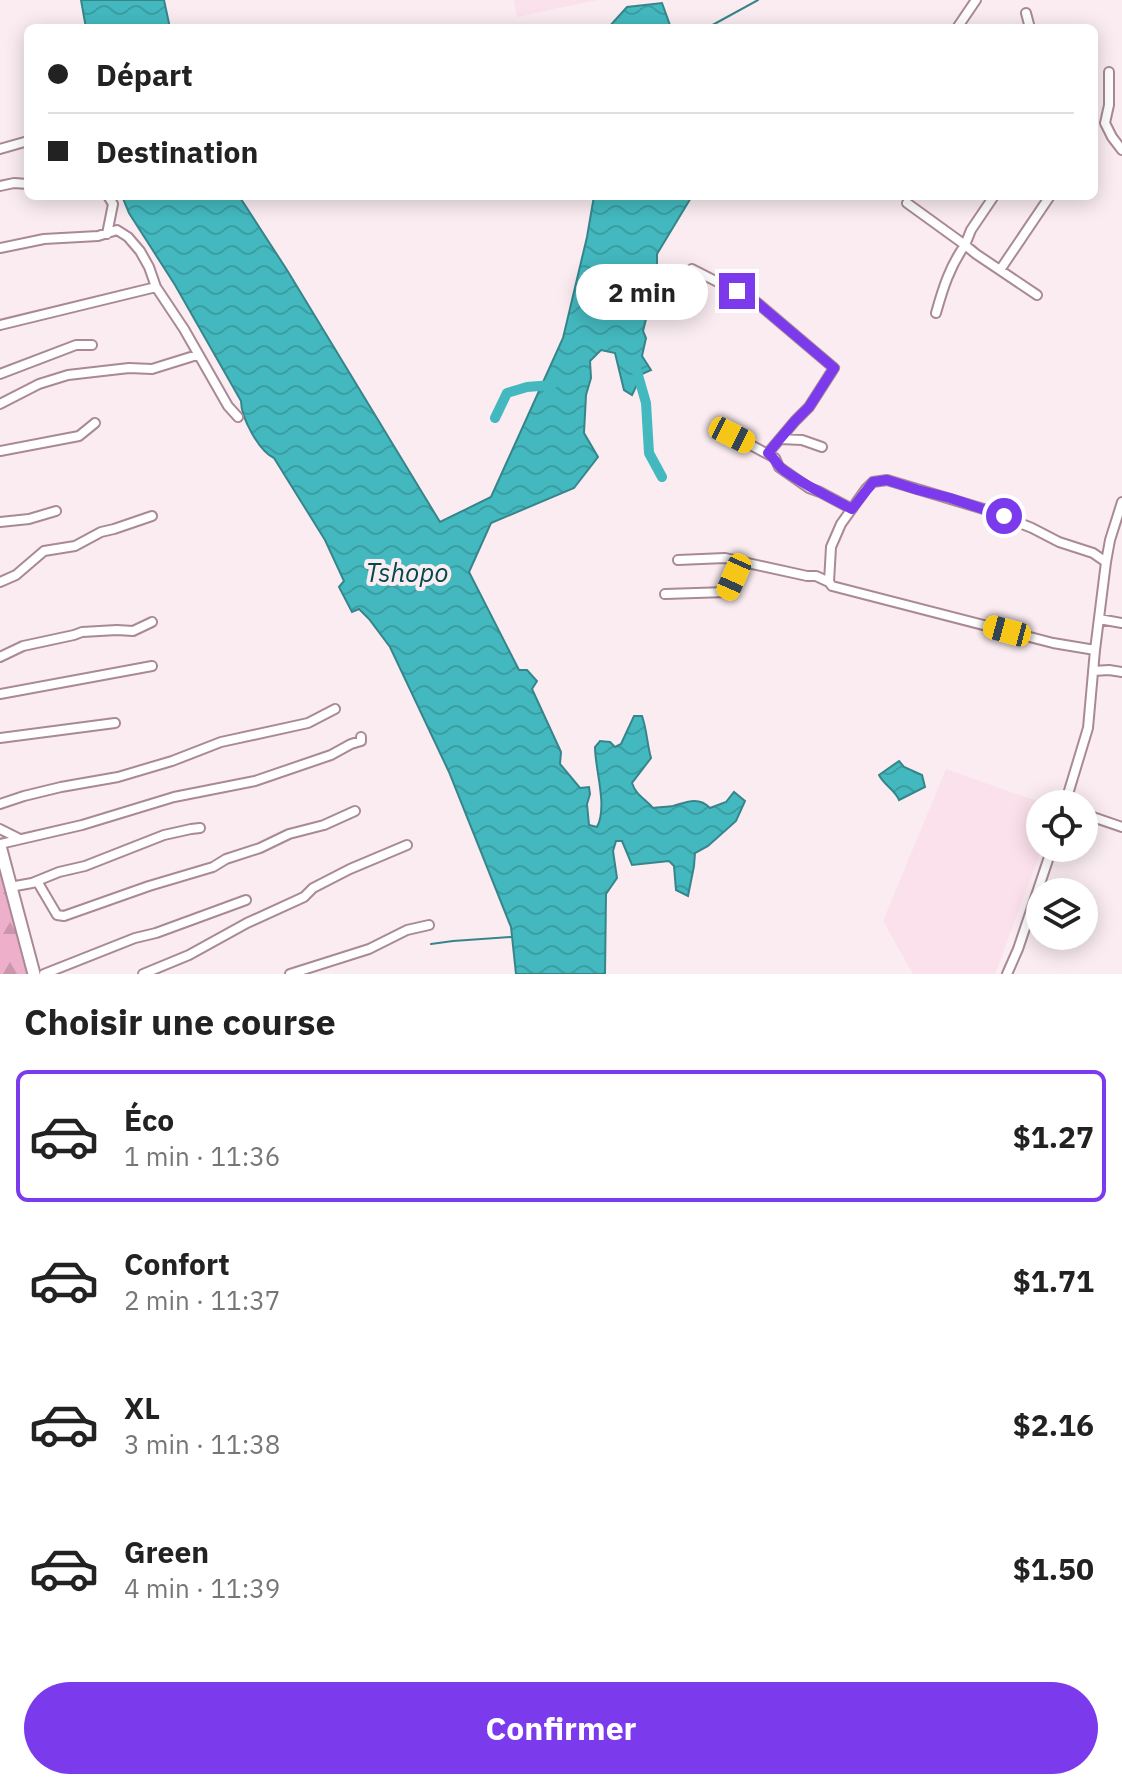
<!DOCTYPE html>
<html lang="fr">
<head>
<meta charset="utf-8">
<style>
	body { margin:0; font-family:"IBM Plex Sans",sans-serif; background:#f2f2f2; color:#222; height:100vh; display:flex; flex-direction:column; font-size:30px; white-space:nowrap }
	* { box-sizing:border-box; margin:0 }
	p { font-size:26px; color:#767676 }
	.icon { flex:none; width:44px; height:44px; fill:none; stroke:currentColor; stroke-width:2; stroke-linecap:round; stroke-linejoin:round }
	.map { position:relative; height:974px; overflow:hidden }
	.details { display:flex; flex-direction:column; background:#fff; flex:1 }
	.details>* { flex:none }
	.banner { position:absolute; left:24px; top:24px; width:1074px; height:176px; border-radius:12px; box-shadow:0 4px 20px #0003; display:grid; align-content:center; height:176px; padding:0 24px; background:#fff }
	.fabs { position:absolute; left:1026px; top:790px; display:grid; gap:16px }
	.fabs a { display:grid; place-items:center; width:72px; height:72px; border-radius:50%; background:#fff; box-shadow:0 4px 20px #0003; font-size:40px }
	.end { position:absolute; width:36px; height:36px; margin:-18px; border:10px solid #7c3aed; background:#fff; box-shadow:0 0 0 4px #fff }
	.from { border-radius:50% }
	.bubble { position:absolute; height:56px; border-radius:28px; background:#fff; box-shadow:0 4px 20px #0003; font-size:26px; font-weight:800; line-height:56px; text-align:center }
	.car { position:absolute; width:24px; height:48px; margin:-24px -12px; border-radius:10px; box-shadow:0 0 6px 2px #0007; background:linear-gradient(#f5c518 24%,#345 0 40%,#f5c518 0 76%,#345 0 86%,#f5c518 0) }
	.banner b { display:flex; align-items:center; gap:28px; height:76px; font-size:30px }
	.banner b+b { border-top:2px solid #e0e0e0 }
	.banner i { width:20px; height:20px; background:#222 }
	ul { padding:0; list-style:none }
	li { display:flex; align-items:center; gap:24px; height:132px; margin:0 16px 12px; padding:0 8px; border:4px solid transparent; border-radius:12px }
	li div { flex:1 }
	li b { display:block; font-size:30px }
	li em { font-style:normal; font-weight:800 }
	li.on { border-color:#7c3aed }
	li>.icon { width:72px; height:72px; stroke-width:1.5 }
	h2 { padding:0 24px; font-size:36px; line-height:96px }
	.primary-button { display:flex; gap:16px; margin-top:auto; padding:16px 24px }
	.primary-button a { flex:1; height:92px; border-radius:48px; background:#7c3aed; color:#fff; font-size:32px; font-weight:800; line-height:92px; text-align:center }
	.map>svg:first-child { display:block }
	.built { fill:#fbe1eb }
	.forest { fill:url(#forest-firs) }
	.water { fill:url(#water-waves); stroke:#36858b; stroke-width:2 }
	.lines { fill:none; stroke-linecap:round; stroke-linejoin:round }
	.stream { stroke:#36858b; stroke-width:2 }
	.river { stroke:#43b9bf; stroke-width:10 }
	.minor-casing { stroke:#a98995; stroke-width:12 }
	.highway-casing { stroke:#a98995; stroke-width:15 }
	.minor { stroke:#fff; stroke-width:8 }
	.highway { stroke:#fff; stroke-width:11 }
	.route { stroke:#7c3aed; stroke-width:10 }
	.labels { text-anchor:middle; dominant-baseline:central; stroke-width:8; stroke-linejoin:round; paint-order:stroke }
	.water-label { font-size:26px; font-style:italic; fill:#004a4d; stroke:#faecf1 }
</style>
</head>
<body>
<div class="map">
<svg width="1122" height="974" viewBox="0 0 1122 974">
	<defs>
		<pattern id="forest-firs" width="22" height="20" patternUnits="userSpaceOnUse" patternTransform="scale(2)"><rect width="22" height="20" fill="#edafc9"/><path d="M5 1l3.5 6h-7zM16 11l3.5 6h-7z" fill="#cb95ac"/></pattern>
		<pattern id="water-waves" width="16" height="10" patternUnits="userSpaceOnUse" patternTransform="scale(2)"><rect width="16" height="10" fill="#43b9bf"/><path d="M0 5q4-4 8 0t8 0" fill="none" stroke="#3a9ea3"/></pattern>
	</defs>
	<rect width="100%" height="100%" fill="#faecf1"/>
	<path class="built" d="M514 0H597L517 17Z
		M946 769 1045 804H1040V848H1042L995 974H913L883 921Z"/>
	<path class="forest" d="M0 871 32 974H0Z"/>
	<path class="water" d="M81 0H164L170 28H86Z
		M662 3 671 28H608L627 7Z
		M122 196H239L287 270 440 522 491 497 563 338 587 237 594 196H692L657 254V276L643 331 646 338 642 356 651 370 642 374 632 395 624 390 615 353 601 350 590 361 591 378 586 395 584 433 598 457 574 488 491 523 469 572 519 670H527L537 681 532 689 561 752 560 764 580 788 589 787 590 794 587 804 589 825 597 827C608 806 595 770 595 747L600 741 610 742 615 747 621 744 634 716H642C647 730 647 744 651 758L632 783C636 795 644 798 653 808 659 807 667 807 673 806 686 802 699 796 710 808L726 802 734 792 745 801 736 821 708 846 695 853 694 866 688 896 676 890 674 866 669 861 632 865 622 841H616L613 851 617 878 606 894 605 974H516L511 927 449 772 390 647 369 619 359 609 352 612 339 587 344 581 325 540 274 458C259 451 241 418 241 401L175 285 129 213Z
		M899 761 904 767 922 775 925 787 899 800C895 790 884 785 879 775Z"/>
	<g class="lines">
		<path class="stream" d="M707 28 758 0
			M431 944 453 941 511 937"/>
		<path class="river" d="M636 368 646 403 649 453 662 477
			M495 418 507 393 527 387 552 385"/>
		<defs>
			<path id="minor" d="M1026 13 1030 28
				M957 28 976 0
				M1109 72V105L1105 123 1112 137 1122 150
				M0 149 28 141
				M0 186 14 183 28 184
				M994 196 971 230 965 245 976 254 1037 295
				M907 203 965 245C950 266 943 288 936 313
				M107 234 113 204 108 196
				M0 248 44 239 98 236 117 230 128 237 140 251 149 267 156 287 184 329 228 406 238 417
				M692 269 755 301 834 368 809 407 795 421 768 453
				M1000 270 1050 196
				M0 325 156 287
				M0 374 76 345H92
				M0 404 39 384 68 375 129 368 152 369 197 355
				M732 435 775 458 779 467 809 488 820 492 852 509
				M780 439 802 440 822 447
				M0 451 79 436 95 423
				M0 522 29 519 56 511
				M678 560 725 558 807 576H816L829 582
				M0 582 16 575 44 551 75 546 101 532 114 529 152 516
				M665 594 727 592 741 562
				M1099 619 1122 623
				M1095 650 1053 643 832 586 829 582 831 547 841 524 866 489 873 482 887 480 987 510 1032 528 1059 542 1093 553 1106 562
				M0 657 23 646 74 635 82 632 117 630 133 631 152 622
				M1093 671 1109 670 1122 672
				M0 694 152 666
				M0 738 115 723
				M0 804 24 796 61 787 118 777 172 761 221 742 308 723 335 709
				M1065 804 1088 728 1095 650 1106 562 1110 540 1122 502
				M1084 814 1122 827
				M0 829 20 839
				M0 844 82 825 174 797 255 781 331 755 351 744 361 741V737
				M37 881 57 915 64 916 149 886 213 867 226 859 260 848 289 834 324 825 355 811
				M10 887 32 883 59 872 85 866 164 835 191 829 200 828
				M44 974 135 938 156 933 246 900
				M143 974 189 955 247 923 304 897 313 888 350 869 407 845
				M290 974 369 949 407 930 429 925
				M1007 974 1018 949 1052 848"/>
			<path id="highway" d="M0 846 34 974"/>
		</defs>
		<use href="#minor" class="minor-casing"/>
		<use href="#highway" class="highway-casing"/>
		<use href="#minor" class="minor"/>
		<use href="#highway" class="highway"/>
	</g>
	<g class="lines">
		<path class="route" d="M737 291 755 301 834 368 809 407 795 421 768 453C775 458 777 466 785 471 806 486 829 497 852 509L873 482 887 480 918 490 950 498 1004 516"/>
	</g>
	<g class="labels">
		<g class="water-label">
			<text x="407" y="572">Tshopo</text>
		</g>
	</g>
</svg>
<div class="fabs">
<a><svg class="icon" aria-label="locate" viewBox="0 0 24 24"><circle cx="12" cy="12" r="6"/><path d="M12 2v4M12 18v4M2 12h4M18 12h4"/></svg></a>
<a><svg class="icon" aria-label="layers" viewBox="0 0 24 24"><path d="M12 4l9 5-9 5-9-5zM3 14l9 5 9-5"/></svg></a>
</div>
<i class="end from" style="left:1004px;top:516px"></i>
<i class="end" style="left:737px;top:291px"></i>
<div class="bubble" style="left:576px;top:264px;width:132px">2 min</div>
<i class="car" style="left:732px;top:435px;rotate:117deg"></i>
<i class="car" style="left:734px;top:577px;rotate:204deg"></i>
<i class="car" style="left:1007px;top:631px;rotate:285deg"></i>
<div class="banner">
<b><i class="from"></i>Départ</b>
<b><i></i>Destination</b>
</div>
</div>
<section class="details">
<h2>Choisir une course</h2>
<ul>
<li class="on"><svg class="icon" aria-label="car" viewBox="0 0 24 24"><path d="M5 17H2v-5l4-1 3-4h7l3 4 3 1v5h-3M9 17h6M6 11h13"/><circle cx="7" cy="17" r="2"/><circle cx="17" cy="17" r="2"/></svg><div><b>Éco</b><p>1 min · 11:36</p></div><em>$1.27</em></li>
<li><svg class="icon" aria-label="car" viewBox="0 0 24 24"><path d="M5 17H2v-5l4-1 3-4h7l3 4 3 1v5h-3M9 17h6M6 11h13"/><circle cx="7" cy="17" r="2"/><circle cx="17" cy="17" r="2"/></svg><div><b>Confort</b><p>2 min · 11:37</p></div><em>$1.71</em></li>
<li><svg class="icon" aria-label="car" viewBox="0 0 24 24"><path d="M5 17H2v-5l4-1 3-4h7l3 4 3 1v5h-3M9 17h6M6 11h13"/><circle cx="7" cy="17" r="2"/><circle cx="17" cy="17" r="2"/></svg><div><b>XL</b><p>3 min · 11:38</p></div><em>$2.16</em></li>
<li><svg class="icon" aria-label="car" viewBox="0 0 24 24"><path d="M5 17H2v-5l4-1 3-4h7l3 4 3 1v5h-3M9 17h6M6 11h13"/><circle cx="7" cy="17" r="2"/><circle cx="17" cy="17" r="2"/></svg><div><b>Green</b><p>4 min · 11:39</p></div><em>$1.50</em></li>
</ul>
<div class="primary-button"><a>Confirmer</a></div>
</section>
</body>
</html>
